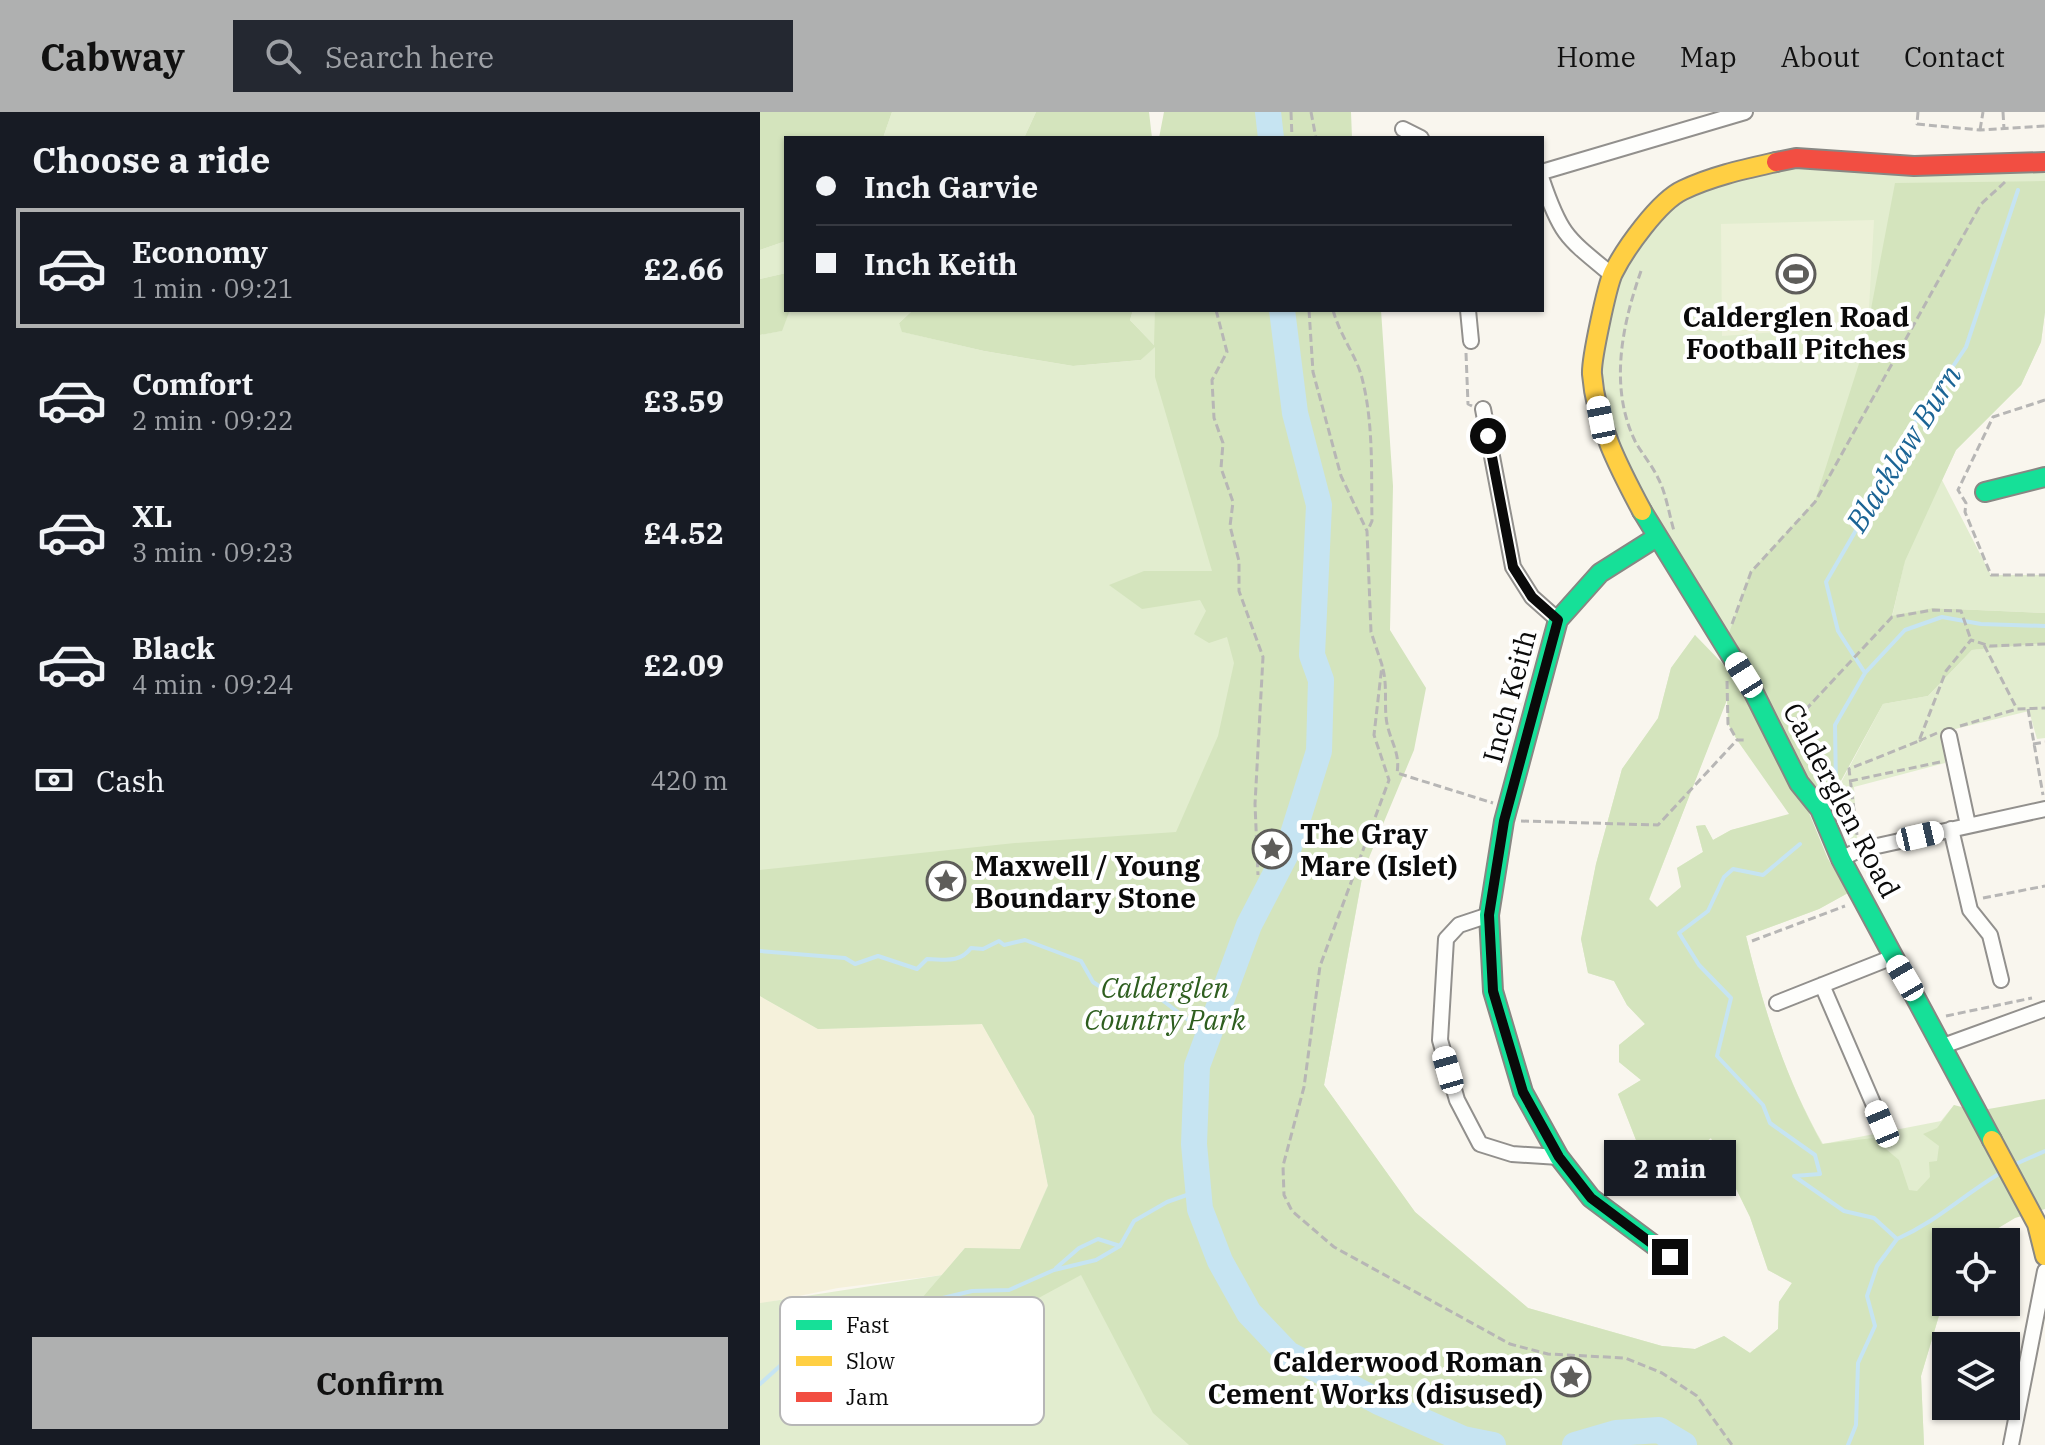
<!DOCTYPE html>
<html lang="en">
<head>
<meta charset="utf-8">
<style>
	body { margin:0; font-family:"IBM Plex Serif",serif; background:#242831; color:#f1f3f6; height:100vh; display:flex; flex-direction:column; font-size:30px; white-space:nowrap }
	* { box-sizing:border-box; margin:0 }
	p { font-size:26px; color:#9ea1a6 }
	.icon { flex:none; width:44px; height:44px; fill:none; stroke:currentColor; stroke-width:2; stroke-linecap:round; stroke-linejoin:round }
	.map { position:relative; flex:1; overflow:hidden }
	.drawer { display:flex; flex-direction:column; background:#171b24; width:760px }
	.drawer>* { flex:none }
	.top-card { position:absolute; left:24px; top:24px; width:760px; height:176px; border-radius:0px; box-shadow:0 2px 6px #0004; display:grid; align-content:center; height:176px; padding:0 32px; background:#171b24 }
	.controls { position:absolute; left:1172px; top:1116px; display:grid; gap:16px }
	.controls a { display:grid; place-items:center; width:88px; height:88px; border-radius:0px; background:#171b24; box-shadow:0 2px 6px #0004; font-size:40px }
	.end { position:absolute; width:36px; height:36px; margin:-18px; border:10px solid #0a0a0a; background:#fff; box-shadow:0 0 0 4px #fff }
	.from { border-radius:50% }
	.bubble { position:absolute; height:56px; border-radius:0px; background:#171b24; box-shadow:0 2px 6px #0004; font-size:26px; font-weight:800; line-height:56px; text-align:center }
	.car { position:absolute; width:24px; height:48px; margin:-24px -12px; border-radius:10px; box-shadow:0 0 6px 2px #0007; background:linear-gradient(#fff 24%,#345 0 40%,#fff 0 76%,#345 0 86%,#fff 0) }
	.top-card b { display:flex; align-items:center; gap:28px; height:76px; font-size:30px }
	.top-card b+b { border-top:2px solid #363941 }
	.top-card i { width:20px; height:20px; background:#f1f3f6 }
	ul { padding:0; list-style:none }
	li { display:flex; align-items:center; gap:24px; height:120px; margin:0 16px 12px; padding:0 16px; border:4px solid transparent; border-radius:0px }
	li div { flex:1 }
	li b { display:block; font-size:30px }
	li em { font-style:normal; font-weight:800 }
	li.selected { border-color:#afb0b0 }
	li>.icon { width:72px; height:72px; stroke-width:1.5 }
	h2 { padding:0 32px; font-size:36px; line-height:96px }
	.pay { display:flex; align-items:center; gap:20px; height:88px; padding:0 32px; font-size:30px }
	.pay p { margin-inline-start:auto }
	.button { display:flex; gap:16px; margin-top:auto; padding:16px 32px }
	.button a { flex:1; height:92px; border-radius:0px; background:#afb0b0; color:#111; font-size:32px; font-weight:800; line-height:92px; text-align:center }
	header { display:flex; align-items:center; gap:48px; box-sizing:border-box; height:112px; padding:0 40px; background:#afb0b0; color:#111 }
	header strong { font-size:38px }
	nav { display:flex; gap:44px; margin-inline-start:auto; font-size:28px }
	.search { width:560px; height:72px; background:#242831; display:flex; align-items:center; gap:20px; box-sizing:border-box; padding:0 28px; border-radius:0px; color:#9ea1a6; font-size:30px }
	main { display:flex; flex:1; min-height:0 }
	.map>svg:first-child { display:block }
	.farmland { fill:#f5f1db }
	.green { fill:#e2edcf }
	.forest { fill:#d4e4bd; fill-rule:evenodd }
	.pitch { fill:#ecf1d8 }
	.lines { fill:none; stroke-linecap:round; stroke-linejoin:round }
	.stream { stroke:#c6e4f2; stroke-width:4 }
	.river { stroke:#c6e4f2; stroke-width:26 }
	.street-casing { stroke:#92908d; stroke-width:18 }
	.fast-casing { stroke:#888783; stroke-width:22 }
	.slow-casing { stroke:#888783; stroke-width:22 }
	.jam-casing { stroke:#888783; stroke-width:22 }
	.path { stroke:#b7b6b5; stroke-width:3; stroke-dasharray:8 4; stroke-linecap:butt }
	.street { stroke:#fefefc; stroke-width:14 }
	.fast { stroke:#16e098; stroke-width:18 }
	.slow { stroke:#ffcf43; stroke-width:18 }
	.jam { stroke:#f24e42; stroke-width:18 }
	.route { stroke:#0a0a0a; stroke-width:10 }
	.labels { text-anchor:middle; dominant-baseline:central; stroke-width:8; stroke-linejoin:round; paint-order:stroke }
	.poi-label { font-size:28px; font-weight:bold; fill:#0a0a0a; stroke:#fff; text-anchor:start }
	.street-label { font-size:28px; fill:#0a0a0a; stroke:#fff }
	.park-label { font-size:28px; font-style:italic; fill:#2e5e1f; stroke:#fff }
	.water-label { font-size:30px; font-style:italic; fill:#1b6495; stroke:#fff }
	.key { fill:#fff; stroke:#b6b6b6; stroke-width:2 }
	.key-label { font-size:22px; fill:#0a0a0a }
</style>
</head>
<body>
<header>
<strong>Cabway</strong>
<div class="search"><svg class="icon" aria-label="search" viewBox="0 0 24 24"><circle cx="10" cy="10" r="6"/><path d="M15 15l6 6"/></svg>Search here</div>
<nav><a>Home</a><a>Map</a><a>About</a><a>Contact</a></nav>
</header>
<main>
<section class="drawer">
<h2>Choose a ride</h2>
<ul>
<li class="selected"><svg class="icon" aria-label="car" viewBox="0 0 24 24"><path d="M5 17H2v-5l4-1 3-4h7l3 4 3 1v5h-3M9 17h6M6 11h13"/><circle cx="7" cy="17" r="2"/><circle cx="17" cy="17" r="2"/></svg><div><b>Economy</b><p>1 min · 09:21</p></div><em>£2.66</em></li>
<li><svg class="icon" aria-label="car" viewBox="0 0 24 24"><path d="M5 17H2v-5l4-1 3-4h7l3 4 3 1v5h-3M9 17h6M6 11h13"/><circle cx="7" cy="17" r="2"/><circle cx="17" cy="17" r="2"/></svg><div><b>Comfort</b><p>2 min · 09:22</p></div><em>£3.59</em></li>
<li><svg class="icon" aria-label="car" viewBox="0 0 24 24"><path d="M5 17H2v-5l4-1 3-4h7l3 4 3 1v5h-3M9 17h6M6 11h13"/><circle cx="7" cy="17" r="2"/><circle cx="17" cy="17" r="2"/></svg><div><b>XL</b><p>3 min · 09:23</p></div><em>£4.52</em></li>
<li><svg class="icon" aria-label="car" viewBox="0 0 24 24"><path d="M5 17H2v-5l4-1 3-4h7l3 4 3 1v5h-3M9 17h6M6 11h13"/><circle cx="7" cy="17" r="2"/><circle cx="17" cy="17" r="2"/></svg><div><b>Black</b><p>4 min · 09:24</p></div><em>£2.09</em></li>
</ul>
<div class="pay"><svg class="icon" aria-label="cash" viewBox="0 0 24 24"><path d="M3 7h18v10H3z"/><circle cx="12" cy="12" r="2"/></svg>Cash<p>420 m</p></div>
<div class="button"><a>Confirm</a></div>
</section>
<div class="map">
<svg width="1285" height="1333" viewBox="0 0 1285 1333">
	<rect width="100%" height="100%" fill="#f9f6ee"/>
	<path class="farmland" d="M0 884 58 917 222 911 274 1004 288 1074 260 1137 205 1136 182 1163 78 1176 0 1192Z"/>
	<path class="green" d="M132 0H276L264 26H123Z
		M1036 46 1285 50V200L1281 230 1261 273 1196 338 1182 368 1231 463H1285V501L1172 496 1132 505 1144 452 1016 620 875 380 832 260 852 163 920 79Z
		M26 129V161L0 167V138Z
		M30 198H153L139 211 143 220 224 239 313 254 381 248 395 234 370 208 373 198H599L617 685 564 973 655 1100 768 1196 902 1234 935 1237 964 1224 990 1241 1018 1217 1019 1190 1032 1171 1008 1158 990 1105 951 1026 901 1064 876 1028 858 982 881 968 859 950V933L885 912 867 893 854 869 828 861 821 827 836 752 862 657 898 607 911 556 935 523 967 586 889 788 906 804 940 790 917 756 943 740 936 714 945 713 953 728 971 718 1004 710 1068 747 1088 781 1059 797 986 824C1004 898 1025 966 1063 1032L1181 1009 1194 993 1222 1010 1269 1097 1215 1130H1186V1180L1161 1264 1164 1333H0V1191L182 1163 205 1136 260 1137 288 1073 274 1004 222 912 58 917 0 884V223L21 219Z
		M1285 530V626L1277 627 1269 599 1187 619 1185 651 1094 675 1097 728 1089 726 1068 684 1077 678 1123 592 1168 584 1212 538Z"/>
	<path class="forest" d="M0 0H132L123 26H26V129L0 138Z
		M276 0H389L392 26H264Z
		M404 0H591L592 26H399Z
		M1285 69V200L1281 230 1261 273 1196 338 1145 449 1132 504 1172 496 1285 501V531L1212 538 1168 584 1123 592 1076 678 1047 696 1068 747 1088 781 1059 797 986 824C1004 898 1025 965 1062 1032L1113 1026 1139 1048 1149 1078 1157 1079 1170 1065 1169 1050 1177 1049 1179 1034 1163 1022 1177 1016 1194 993 1217 999 1285 987V1097L1255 1106 1215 1130H1186V1180L1161 1264 1164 1333H429L393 1301 321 1163 214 1221 171 1214 156 1193 205 1136 260 1137 288 1074 274 1004 222 912 58 917 0 884V758L255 731 416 720 458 624 474 551 467 525 449 531 434 522 446 499 440 488 382 497 349 473 384 459H452L395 265V235L381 248 313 254 224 239 142 220 139 211 153 198H373L370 208 394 233 395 198H621L633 374 630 518 666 576 654 638 603 760 564 973 655 1100 768 1196 902 1234 935 1237 964 1224 990 1241 1018 1217 1019 1190 1032 1171 1008 1158 990 1105 951 1026 901 1064 876 1028 858 982 881 968 859 950V933L885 912 867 893 854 869 828 861 821 827 836 752 862 657 898 606 911 556 935 523 966 555 965 532 991 460 1055 389 1103 239 1135 71ZM967 588 968 612 977 628 1029 702 971 718 953 728 945 713 936 714 943 740 917 756 921 775 897 795 889 787Z
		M26 161V198H30L22 219 0 223V167Z"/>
	<path class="pitch" d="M1114 108 1108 213 962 224 961 112Z"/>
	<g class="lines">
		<path class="stream" d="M1105 561 1145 518 1182 505 1221 512 1285 514
			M1076 678 1075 613 1105 561 1078 519 1066 470 1095 420 1119 364 1206 235 1258 78
			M1040 732 1003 763 973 757 964 765 948 799 919 821 939 853 971 886 957 944 1003 993 1010 1011 1055 1043 1060 1062 1034 1064 1084 1099 1114 1106 1137 1127 1117 1154 1107 1184 1115 1214 1098 1251 1096 1313 1088 1333
			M0 839 85 846 95 852 118 844 157 857 167 847C184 847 199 852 211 836L223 837 239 829 244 833 265 828 321 849 333 870 348 880 402 888 431 910 450 915
			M1258 1051 1285 1039
			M1137 1127C1177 1109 1201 1085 1237 1063
			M296 1156 319 1136 338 1127 360 1134
			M0 1272 21 1253 107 1212 120 1201 212 1179 249 1178 294 1158 336 1148 360 1134 374 1109 407 1090 438 1079"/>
		<path class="river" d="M508 0 511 26
			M522 198 535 301 559 393 552 543 561 568 559 639 528 738 489 813 437 954 434 1032 440 1097 460 1149 489 1201 528 1242 619 1290 703 1327 733 1333
			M815 1333 856 1321 899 1318 924 1333"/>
		<defs>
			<path id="street" d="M643 17 661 26
				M782 60 985 0
				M782 68C801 124 807 126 852 163
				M708 198 711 229
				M723 297 753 455 772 485 798 508
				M1189 624 1208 713
				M1191 717 1210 798 1230 823 1241 868
				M1081 747 1099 738 1285 697
				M729 803 699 813 686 827 680 928 697 988 720 1032 752 1042 799 1045
				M1062 873 1122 1012
				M1017 891 1133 845
				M1183 934 1285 897
				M1251 1333 1285 1159"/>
			<path id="fast" d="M1225 380 1285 365
				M882 399 994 581 1039 671 1060 697 1081 747 1232 1028
				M897 425 840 461 798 508 744 709 729 803 733 879 763 980 799 1045 831 1086 910 1145"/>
			<path id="slow" d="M882 399C859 356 836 312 832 262 831 248 847 174 853 161 865 137 899 89 923 78 952 64 985 57 1016 50
				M1232 1028 1277 1112 1285 1144"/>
			<path id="jam" d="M1016 50 1036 46 1154 54 1285 50"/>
		</defs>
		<use href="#street" class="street-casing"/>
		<use href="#fast" class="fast-casing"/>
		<use href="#slow" class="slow-casing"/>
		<use href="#jam" class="jam-casing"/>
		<path class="path" d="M531 0 532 26
			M551 0 556 26
			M1158 0 1157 12 1220 18 1285 14
			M1243 0 1244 17
			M1220 18 1223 0
			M881 159C862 213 849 275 875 329 882 342 892 353 898 366 906 381 909 402 914 419
			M456 198 467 240 452 268 454 306 463 331 461 356 473 390 470 414 479 449V479L503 545 495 692 498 763
			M549 198 553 260 581 364 607 419 611 520 622 553 614 623 629 668 560 854 544 975 523 1054 524 1083 532 1099 574 1135 750 1232 788 1242 865 1246 902 1261 937 1284 972 1333
			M573 198C580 224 597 245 602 266 614 313 611 362 612 409L608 418
			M706 241 708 292 712 294
			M1285 288 1233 305 1198 378 1206 391 1205 400 1231 463H1285
			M972 512 991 460 1055 390 1221 92 1245 70
			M1224 533 1257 597
			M623 557C628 577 623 598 628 616 633 634 640 643 637 661L733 691
			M967 569 968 612 977 628H987
			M1268 597 1283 683
			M1037 607 1132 505 1173 498 1201 499 1211 528
			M1200 614 1257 597 1285 596
			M1159 629 1177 621
			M1273 632 1285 630
			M1090 669 1180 650
			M761 709 898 713 977 628
			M1097 723 1089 657 1159 629 1186 559 1211 528 1230 534 1285 532
			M1223 786 1285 774
			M992 829 1085 794
			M1186 904 1272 886"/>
		<use href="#street" class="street"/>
		<use href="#fast" class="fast"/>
		<use href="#slow" class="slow"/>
		<use href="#jam" class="jam"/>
	</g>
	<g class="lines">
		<path class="route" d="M728 324 753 455 772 485 798 508 744 709 729 803 733 879 763 980 799 1045 831 1086 910 1145"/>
	</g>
	<defs>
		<symbol id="stadium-ring" viewBox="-11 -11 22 22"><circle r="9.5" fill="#fff" stroke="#5e5d5a" stroke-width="1.5"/><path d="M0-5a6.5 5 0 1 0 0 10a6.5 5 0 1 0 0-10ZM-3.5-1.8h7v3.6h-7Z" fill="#5e5d5a"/></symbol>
		<symbol id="sight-ring" viewBox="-11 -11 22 22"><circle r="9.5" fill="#fff" stroke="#5e5d5a" stroke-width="1.5"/><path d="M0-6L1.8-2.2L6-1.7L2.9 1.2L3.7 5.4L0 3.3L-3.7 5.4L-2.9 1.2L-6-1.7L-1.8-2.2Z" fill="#5e5d5a"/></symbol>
	</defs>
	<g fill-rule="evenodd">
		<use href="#stadium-ring" x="1014" y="140" width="44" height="44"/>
		<use href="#sight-ring" x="490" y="715" width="44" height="44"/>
		<use href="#sight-ring" x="164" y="747" width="44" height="44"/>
		<use href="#sight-ring" x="789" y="1243" width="44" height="44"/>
	</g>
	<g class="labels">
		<g class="poi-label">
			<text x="1036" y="204" text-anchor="middle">Calderglen Road<tspan x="1036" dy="32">Football Pitches</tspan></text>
			<text x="540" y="721">The Gray<tspan x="540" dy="32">Mare (Islet)</tspan></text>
			<text x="214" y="753">Maxwell / Young<tspan x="214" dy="32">Boundary Stone</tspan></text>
			<text x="783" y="1249" text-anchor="end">Calderwood Roman<tspan x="783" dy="32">Cement Works (disused)</tspan></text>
		</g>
		<g class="street-label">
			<text transform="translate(749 584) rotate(-75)">Inch Keith</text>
			<text transform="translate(1082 688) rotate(62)">Calderglen Road</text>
		</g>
		<g class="park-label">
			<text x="405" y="875">Calderglen<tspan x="405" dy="32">Country Park</tspan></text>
		</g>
		<g class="water-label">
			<text transform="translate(1143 336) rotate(-58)">Blacklaw Burn</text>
		</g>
	</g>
	<rect x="20" y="1185" width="264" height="128" rx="12" class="key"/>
	<rect x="36" y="1208" width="36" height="10" fill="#16e098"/>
	<rect x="36" y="1244" width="36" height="10" fill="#ffcf43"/>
	<rect x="36" y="1280" width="36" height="10" fill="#f24e42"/>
	<g class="key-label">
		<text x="86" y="1221">Fast</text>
		<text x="86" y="1257">Slow</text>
		<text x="86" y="1293">Jam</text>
	</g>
</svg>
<div class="controls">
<a><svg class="icon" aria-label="locate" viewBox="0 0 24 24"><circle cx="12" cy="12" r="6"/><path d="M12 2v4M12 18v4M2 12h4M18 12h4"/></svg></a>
<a><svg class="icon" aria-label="layers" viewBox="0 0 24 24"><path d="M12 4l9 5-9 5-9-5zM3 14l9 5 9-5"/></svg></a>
</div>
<i class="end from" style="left:728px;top:324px"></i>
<i class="end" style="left:910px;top:1145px"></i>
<div class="bubble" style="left:844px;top:1028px;width:132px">2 min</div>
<i class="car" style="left:841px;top:308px;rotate:349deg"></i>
<i class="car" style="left:984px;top:563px;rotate:328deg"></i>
<i class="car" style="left:1160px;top:724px;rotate:77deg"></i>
<i class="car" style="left:1145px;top:866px;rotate:330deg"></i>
<i class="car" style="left:688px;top:958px;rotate:344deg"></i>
<i class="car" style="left:1122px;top:1012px;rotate:337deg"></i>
<div class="top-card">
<b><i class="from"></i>Inch Garvie</b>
<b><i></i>Inch Keith</b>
</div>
</div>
</main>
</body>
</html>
